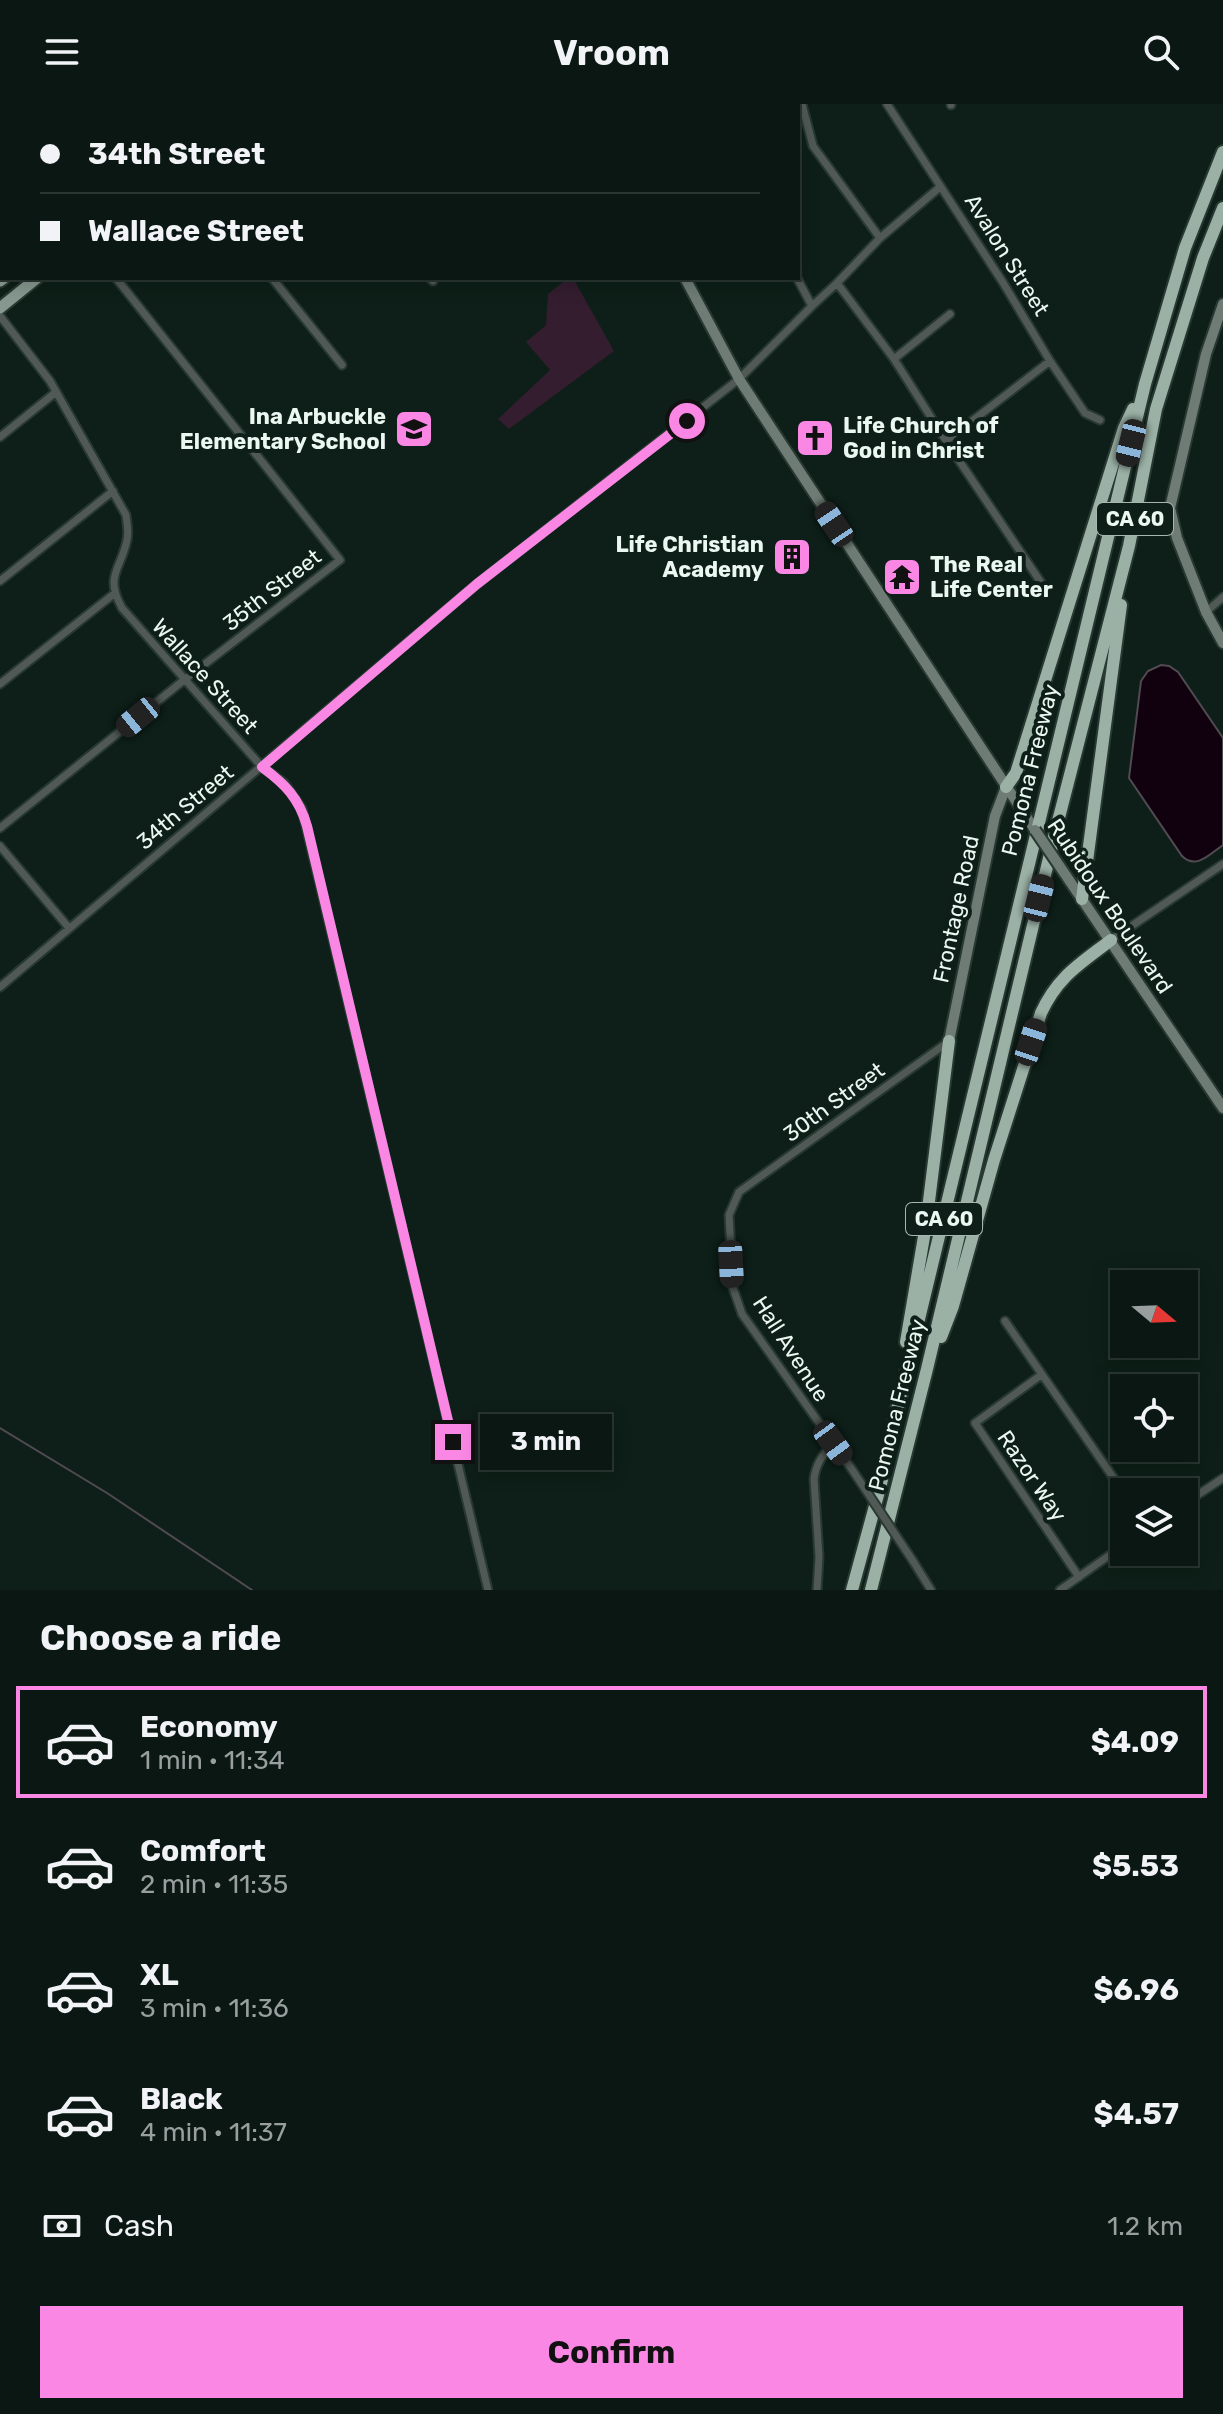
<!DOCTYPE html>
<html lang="en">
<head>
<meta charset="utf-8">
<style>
	body { margin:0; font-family:Rubik,sans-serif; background:#182420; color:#f1f3f6; height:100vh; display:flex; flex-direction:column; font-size:30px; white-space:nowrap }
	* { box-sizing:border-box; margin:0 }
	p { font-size:26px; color:#999f9f }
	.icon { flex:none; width:44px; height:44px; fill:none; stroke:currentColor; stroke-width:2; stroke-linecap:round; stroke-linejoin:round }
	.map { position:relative; height:1486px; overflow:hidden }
	.drawer { display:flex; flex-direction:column; background:#0a1712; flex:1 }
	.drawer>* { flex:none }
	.banner { position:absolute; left:0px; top:0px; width:800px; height:176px; box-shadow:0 4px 20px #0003,0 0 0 2px #2a3632; display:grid; align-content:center; height:176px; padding:0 40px; background:#0a1712 }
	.needle { width:52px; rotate:109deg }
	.tools { position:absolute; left:1110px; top:1166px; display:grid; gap:16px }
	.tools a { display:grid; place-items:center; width:88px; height:88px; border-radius:0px; background:#0a1712; box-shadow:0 4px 20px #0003,0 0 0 2px #2a3632; font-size:40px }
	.end { position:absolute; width:36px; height:36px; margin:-18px; border:10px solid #fb87e5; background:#111; box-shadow:0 0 0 4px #111 }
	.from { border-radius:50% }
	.bubble { position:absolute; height:56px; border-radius:0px; background:#0a1712; box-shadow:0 4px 20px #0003,0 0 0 2px #2a3632; font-size:26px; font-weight:700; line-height:56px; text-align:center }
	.car { position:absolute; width:24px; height:48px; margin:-24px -12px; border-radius:10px; box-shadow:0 0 6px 2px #0007; background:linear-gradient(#222 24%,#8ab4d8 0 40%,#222 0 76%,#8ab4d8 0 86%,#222 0) }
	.banner b { display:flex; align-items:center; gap:28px; height:76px; font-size:30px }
	.banner b+b { border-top:2px solid #2a3632 }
	.banner i { width:20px; height:20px; background:#f1f3f6 }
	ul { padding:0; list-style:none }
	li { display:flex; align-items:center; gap:24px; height:112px; margin:0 16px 12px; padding:0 24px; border:4px solid transparent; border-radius:0px }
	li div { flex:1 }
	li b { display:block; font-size:30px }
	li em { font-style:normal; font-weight:700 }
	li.selected { border-color:#fb87e5 }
	li>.icon { width:72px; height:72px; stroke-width:1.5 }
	h2 { padding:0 40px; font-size:36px; line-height:96px }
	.pay { display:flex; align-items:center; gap:20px; height:88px; padding:0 40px; font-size:30px }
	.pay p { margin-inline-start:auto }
	.action { display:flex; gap:16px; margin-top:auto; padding:16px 40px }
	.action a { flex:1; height:92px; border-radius:0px; background:#fb87e5; color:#111; font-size:32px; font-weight:700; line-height:92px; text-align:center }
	header { display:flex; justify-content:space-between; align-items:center; height:104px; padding:0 40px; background:#0a1712; font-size:36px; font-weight:700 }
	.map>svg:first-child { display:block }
	.green { fill:#331d2f }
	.water { fill:#11000e; stroke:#524a52; stroke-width:2 }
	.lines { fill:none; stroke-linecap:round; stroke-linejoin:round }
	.stream { stroke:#524a52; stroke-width:2 }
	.street-casing { stroke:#283932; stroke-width:11 }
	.secondary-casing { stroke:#283932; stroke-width:14 }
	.primary-casing { stroke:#283932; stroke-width:15 }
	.highway-casing { stroke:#283932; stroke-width:16 }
	.street { stroke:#505955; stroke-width:7 }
	.secondary { stroke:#6f7c76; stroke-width:10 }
	.primary { stroke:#86988f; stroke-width:11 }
	.highway { stroke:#9bb1a6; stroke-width:12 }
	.street-bridge-casing { stroke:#283932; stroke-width:11; stroke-linecap:butt }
	.secondary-bridge-casing { stroke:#283932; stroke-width:14; stroke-linecap:butt }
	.street-bridge { stroke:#505955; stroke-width:7 }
	.secondary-bridge { stroke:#6f7c76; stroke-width:10 }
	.route { stroke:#fb87e5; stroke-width:10 }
	.labels { text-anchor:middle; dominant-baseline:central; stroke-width:8; stroke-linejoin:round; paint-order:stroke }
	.shield { fill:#0d1f18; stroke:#a8b6b0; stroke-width:2 }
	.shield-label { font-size:20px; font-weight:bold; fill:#ebf7f1 }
	.street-label { font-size:22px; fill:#ebf7f1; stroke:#0d1f18 }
	.poi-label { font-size:22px; font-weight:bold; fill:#ebf7f1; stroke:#0d1f18; text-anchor:end }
</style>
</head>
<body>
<header><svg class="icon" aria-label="menu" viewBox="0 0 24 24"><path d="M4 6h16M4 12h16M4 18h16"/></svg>Vroom<svg class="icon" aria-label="search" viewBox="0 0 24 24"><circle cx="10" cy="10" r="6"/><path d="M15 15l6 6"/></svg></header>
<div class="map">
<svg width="1223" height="1486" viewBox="0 0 1223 1486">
	<rect width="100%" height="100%" fill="#0d1f18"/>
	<path class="green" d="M568 174H573L614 247 509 325 498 315 550 266 526 238 546 221 548 190Z"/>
	<path class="water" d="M1161 561 1169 562 1178 568 1223 634V741C1210 750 1196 766 1182 752L1129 674 1141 577 1148 567Z"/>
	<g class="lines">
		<path class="stream" d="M0 1324 107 1389 252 1486"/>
		<defs>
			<path id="street" d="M23 0 24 2
				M199 0 201 2
				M283 0 285 2
				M699 0 701 2
				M802 0 813 42 880 134
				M887 0 1002 177 1050 257 1085 309 1100 316
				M951 0V1
				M732 2 735 0
				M272 174 342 261
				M430 174 433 177
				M797 174 812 202
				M837 179 894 255 946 337 1044 483
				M0 212 50 277 126 411C127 419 129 428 127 436 121 466 104 471 122 504L262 663 284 679 302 705 488 1486
				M894 255 950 210
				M0 333 56 288
				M946 337 1050 257
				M0 477 113 387
				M1206 508 1223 493
				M0 580 115 489
				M0 724 184 576 340 456 116 174
				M0 742 69 824
				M1111 836 1223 760
				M0 883 477 480 739 275 812 202 837 179 880 134 940 83
				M1005 1217 1124 1389
				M1041 1271 975 1319 1079 1473
				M851 1364 742 1210 733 1184 729 1111 739 1088 948 938
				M1184 1400 1223 1374
				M913 1457 931 1486
				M817 1486 819 1453 814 1375C816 1359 823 1351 833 1339
				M1060 1486 1124 1441"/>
			<path id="secondary" d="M576 0 578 2
				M685 174 739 275 1035 726
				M1223 200 1206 250 1170 404 1177 434 1206 508 1223 539
				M1069 776 1223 1004
				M949 937 995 712 1006 683"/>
			<path id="primary" d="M215 2 218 0
				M251 2 253 0
				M0 177 4 174
				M0 204 37 174"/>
			<path id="highway" d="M1006 683 1016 669 1124 324 1133 305
				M1082 795 1121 501
				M941 1233 953 1202 994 1056 1041 909C1058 872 1080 860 1111 836
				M906 1238 926 1121 949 937
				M852 1486 881 1380 890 1335 1145 280 1185 144 1223 48
				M871 1486 927 1265 1055 729 1129 442 1156 305 1203 154 1223 104"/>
		</defs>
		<use href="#street" class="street-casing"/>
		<use href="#secondary" class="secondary-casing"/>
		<use href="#primary" class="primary-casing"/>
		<use href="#highway" class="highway-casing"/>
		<use href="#street" class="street"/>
		<use href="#secondary" class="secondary"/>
		<use href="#primary" class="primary"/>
		<use href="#highway" class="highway"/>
		<defs>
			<path id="street-bridge" d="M851 1364 913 1457"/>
			<path id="secondary-bridge" d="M1035 726 1069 776"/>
		</defs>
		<use href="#street-bridge" class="street-bridge-casing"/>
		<use href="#secondary-bridge" class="secondary-bridge-casing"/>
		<use href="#street-bridge" class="street-bridge"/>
		<use href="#secondary-bridge" class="secondary-bridge"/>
	</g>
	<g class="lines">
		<path class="route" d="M453 1338 307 722C299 694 285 680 262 663L477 480 687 317"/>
	</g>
	<defs>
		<symbol id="school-square" viewBox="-11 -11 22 22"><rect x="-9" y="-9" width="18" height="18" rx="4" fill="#fb87e5" stroke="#0d1f18"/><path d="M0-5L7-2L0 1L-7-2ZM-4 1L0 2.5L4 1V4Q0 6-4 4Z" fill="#111"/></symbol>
		<symbol id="church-square" viewBox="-11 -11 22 22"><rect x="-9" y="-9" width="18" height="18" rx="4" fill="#fb87e5" stroke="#0d1f18"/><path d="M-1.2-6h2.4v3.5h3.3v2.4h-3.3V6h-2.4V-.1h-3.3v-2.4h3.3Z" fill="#111"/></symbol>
		<symbol id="building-square" viewBox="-11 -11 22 22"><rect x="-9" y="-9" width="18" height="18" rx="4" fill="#fb87e5" stroke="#0d1f18"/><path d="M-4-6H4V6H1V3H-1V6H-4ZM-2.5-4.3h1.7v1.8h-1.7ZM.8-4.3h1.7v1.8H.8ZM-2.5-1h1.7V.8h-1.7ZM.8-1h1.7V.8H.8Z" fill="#111"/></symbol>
		<symbol id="temple-square" viewBox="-11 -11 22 22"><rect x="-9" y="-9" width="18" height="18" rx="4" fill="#fb87e5" stroke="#0d1f18"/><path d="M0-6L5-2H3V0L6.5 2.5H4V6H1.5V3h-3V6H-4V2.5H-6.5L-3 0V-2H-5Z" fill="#111"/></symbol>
	</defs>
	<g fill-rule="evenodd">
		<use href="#school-square" x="392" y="303" width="44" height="44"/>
		<use href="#church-square" x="793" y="312" width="44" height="44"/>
		<use href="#building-square" x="770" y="431" width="44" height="44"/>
		<use href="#temple-square" x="880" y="451" width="44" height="44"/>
	</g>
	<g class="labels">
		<g class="shield">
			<rect x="1097" y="399" width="76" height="32" rx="6"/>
			<rect x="906" y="1099" width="76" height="32" rx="6"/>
		</g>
		<g class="shield-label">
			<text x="1135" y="415">CA 60</text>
			<text x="944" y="1115">CA 60</text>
		</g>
		<g class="street-label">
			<text transform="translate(1007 151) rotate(58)">Avalon Street</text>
			<text transform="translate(272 486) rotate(-38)">35th Street</text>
			<text transform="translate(205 572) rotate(48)">Wallace Street</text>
			<text transform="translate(1030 666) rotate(-76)">Pomona Freeway</text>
			<text transform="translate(185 703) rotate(-40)">34th Street</text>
			<text transform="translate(1110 802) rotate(56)">Rubidoux Boulevard</text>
			<text transform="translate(956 805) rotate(-78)">Frontage Road</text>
			<text transform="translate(834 998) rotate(-36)">30th Street</text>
			<text transform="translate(791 1245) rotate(57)">Hall Avenue</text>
			<text transform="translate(897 1301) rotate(-76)">Pomona Freeway</text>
			<text transform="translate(1032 1372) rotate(56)">Razor Way</text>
		</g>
		<g class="poi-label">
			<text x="386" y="312">Ina Arbuckle<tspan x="386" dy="25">Elementary School</tspan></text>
			<text x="843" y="321" text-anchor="start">Life Church of<tspan x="843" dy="25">God in Christ</tspan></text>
			<text x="764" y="440">Life Christian<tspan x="764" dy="25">Academy</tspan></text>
			<text x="930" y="460" text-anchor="start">The Real<tspan x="930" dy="25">Life Center</tspan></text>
		</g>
	</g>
</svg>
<div class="tools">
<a><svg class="needle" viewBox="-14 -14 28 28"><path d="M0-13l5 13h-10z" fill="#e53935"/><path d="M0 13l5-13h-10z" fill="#999f9f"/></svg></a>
<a><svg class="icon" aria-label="locate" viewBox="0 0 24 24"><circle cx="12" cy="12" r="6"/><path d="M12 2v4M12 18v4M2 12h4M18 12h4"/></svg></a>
<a><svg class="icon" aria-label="layers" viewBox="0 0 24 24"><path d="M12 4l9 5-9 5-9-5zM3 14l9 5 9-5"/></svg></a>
</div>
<i class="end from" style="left:687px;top:317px"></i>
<i class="end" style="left:453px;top:1338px"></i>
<div class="bubble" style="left:480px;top:1310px;width:132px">3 min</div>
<i class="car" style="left:1131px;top:339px;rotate:194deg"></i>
<i class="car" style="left:834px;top:420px;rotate:326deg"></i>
<i class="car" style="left:138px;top:613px;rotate:231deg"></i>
<i class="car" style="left:1039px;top:794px;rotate:14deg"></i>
<i class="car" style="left:1031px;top:938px;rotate:18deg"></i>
<i class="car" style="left:731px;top:1160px;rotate:177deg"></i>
<i class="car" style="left:833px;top:1339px;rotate:144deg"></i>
<div class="banner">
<b><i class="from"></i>34th Street</b>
<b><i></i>Wallace Street</b>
</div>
</div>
<section class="drawer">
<h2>Choose a ride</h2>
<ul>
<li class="selected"><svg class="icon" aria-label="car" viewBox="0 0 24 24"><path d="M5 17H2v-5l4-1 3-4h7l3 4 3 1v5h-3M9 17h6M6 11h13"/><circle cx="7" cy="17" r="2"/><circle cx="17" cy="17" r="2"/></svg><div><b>Economy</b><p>1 min · 11:34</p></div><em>$4.09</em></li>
<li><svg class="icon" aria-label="car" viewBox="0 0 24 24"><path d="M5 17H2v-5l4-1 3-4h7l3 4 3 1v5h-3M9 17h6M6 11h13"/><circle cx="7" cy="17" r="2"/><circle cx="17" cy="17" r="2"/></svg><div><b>Comfort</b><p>2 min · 11:35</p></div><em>$5.53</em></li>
<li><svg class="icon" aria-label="car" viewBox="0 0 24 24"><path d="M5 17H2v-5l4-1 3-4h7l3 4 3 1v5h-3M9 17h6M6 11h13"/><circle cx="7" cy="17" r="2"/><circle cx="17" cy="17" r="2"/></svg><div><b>XL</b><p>3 min · 11:36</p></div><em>$6.96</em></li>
<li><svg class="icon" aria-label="car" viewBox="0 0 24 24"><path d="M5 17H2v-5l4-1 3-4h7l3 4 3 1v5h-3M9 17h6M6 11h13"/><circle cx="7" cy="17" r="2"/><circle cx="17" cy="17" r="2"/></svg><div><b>Black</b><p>4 min · 11:37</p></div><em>$4.57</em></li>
</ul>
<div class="pay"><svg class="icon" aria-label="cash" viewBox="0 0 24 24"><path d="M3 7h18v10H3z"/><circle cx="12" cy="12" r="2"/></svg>Cash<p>1.2 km</p></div>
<div class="action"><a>Confirm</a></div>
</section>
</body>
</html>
